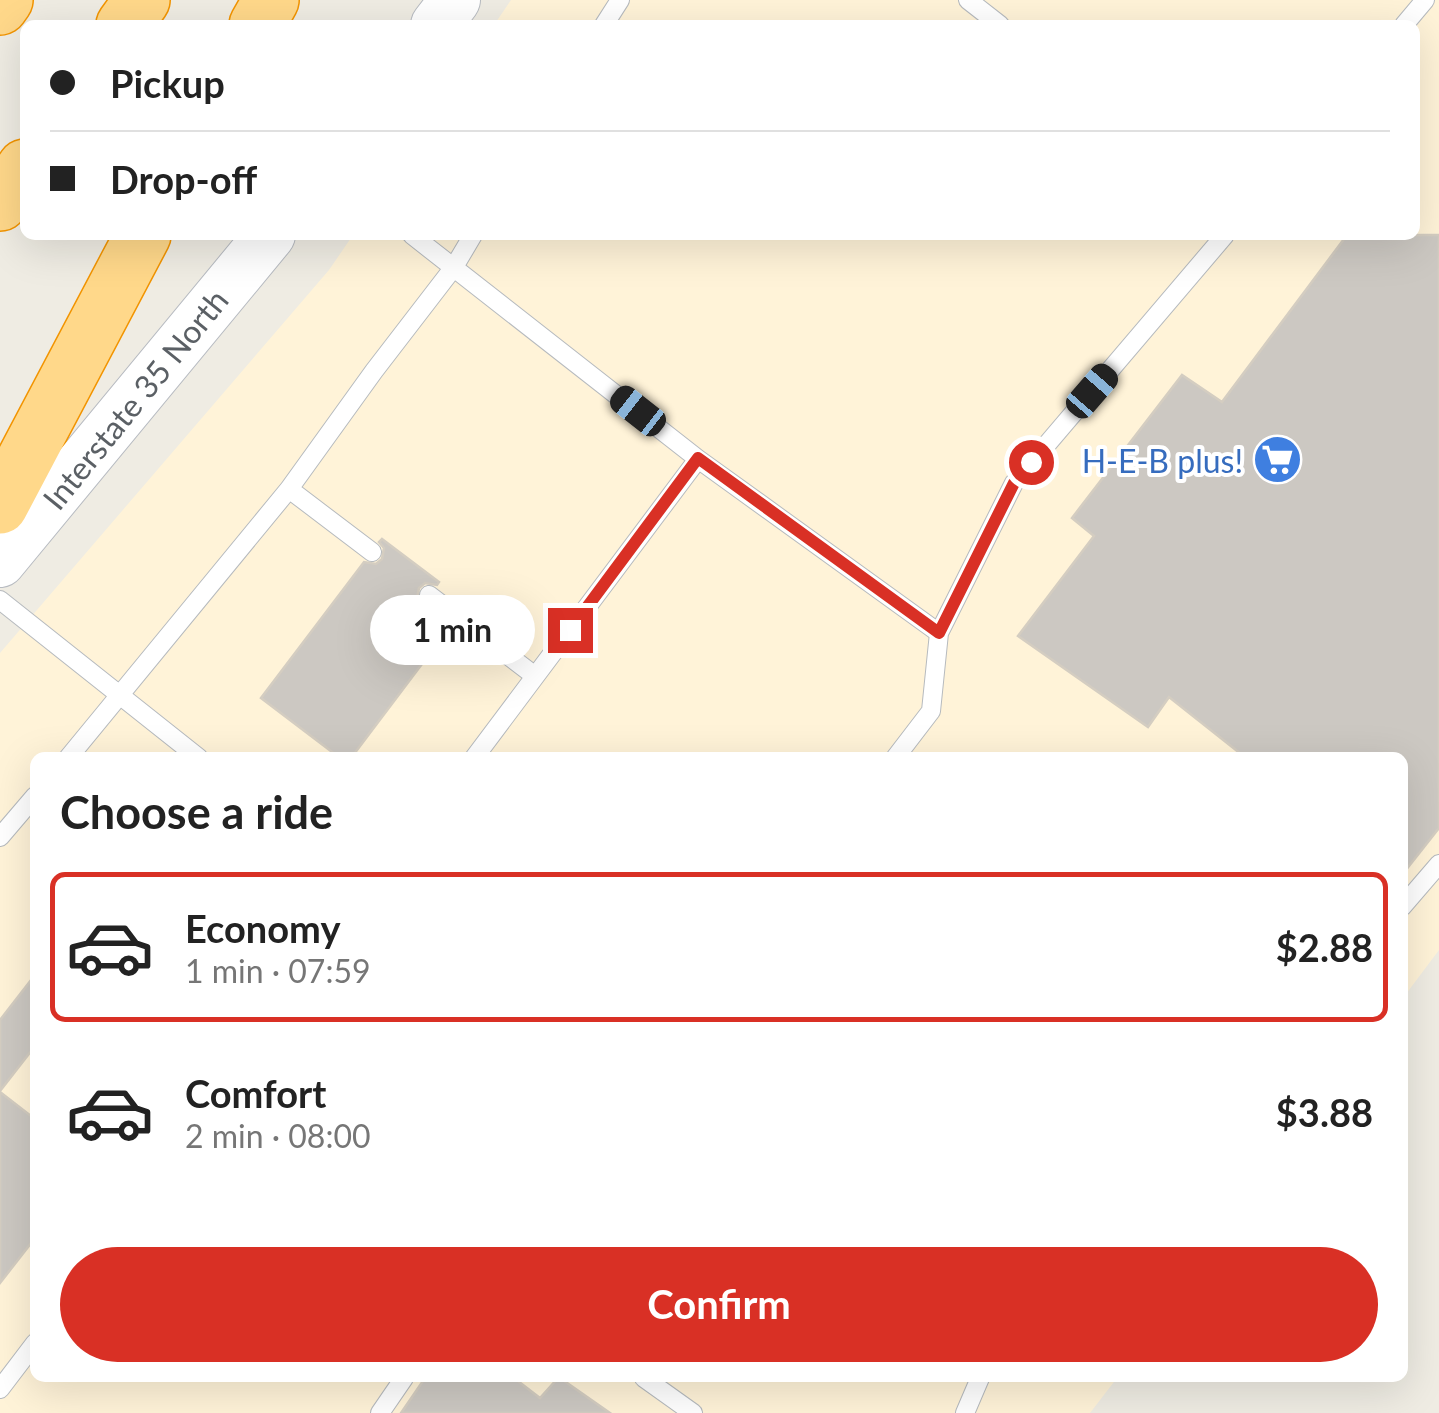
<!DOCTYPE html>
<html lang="en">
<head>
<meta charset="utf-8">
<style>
	body { margin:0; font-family:Lato,sans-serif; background:#f2f2f2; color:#222; height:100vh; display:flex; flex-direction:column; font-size:38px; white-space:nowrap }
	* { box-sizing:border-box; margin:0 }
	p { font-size:32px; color:#767676 }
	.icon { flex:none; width:55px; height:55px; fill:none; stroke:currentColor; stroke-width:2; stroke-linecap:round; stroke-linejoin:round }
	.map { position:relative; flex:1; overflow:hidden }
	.details { position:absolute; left:30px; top:752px; width:1378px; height:630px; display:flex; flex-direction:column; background:#fff; border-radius:15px; box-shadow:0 10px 40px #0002 }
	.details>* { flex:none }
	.top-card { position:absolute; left:20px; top:20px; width:1400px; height:220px; border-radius:15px; box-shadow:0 10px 40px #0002; display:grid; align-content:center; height:220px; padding:0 30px; background:#fff }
	.end { position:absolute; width:45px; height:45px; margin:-22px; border:12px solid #d93025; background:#fff; box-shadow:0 0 0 5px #fff }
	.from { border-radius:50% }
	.bubble { position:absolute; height:70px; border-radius:35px; background:#fff; box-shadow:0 10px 40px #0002; font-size:32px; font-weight:700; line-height:70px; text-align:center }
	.car { position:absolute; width:30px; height:60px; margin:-30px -15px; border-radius:12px; box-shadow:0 0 8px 2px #0007; background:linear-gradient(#222 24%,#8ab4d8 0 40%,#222 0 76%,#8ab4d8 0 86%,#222 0) }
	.top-card b { display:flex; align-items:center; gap:35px; height:95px; font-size:38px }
	.top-card b+b { border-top:2px solid #e0e0e0 }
	.top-card i { width:25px; height:25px; background:#222 }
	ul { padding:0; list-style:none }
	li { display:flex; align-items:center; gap:30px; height:150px; margin:0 20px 15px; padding:0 10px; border:5px solid transparent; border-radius:15px }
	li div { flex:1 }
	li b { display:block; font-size:38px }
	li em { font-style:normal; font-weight:700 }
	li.current { border-color:#d93025 }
	li>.icon { width:90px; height:90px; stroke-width:1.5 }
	h2 { padding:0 30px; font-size:45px; line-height:120px }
	.action { display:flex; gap:20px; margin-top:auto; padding:20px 30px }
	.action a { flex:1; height:115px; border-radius:60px; background:#d93025; color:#fff; font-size:40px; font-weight:700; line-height:115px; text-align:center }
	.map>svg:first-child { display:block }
	.commercial { fill:#fff3d8 }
	.building { fill:#ccc8c2; stroke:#d4cdc1; stroke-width:2.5 }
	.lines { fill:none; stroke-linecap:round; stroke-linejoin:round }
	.lane-casing { stroke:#b6babe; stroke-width:20 }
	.secondary-casing { stroke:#b7bbc1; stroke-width:52 }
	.highway-casing { stroke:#f29400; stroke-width:58 }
	.lane { stroke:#fff; stroke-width:18 }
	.secondary { stroke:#fff; stroke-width:50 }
	.highway { stroke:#ffd88a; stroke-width:55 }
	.route { stroke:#d93025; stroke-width:12 }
	.labels { text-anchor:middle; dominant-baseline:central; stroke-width:8; stroke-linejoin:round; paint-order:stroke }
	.street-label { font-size:32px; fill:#5b6065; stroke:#fff }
	.shop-label { font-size:32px; fill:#366cbe; stroke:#fff; text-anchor:end }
</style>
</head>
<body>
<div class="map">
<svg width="1439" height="1413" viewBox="0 0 1439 1413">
	<rect width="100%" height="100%" fill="#efece3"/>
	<path class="commercial" d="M511 0H1439V950L1403 998 1402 758H35V1378H1117L1090 1413H0V653L329 270 353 235H1415V25H494Z"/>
	<path class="building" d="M1347 235H1439V828L1402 875V758H1246L1169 697 1148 727 1018 636 1094 536 1072 518 1182 375 1222 402Z
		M382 539 439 582 437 585 425 583 419 588 417 599 422 605 399 634 428 656 351 758H340L261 698 364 562 376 564 382 559 384 548 379 542Z
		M35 975V1046L0 1091V1020Z
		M0 1092 35 1119V1238L0 1283Z
		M425 1378H514L540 1398 558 1378H560L610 1413H401Z"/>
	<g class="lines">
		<defs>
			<path id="lane" d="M968 0 1000 25
				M604 25 620 0
				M1404 25 1425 0
				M412 235 698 459 474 758
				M698 459 939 633
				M289 489 372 552
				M429 595 535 676
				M0 600 199 758
				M68 758 289 489 374 371 454 267 473 235
				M895 758 931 711 939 633 1014 483 1225 235
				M0 837 35 796
				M1402 907 1439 864
				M644 1378 693 1413
				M0 1389 35 1343
				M380 1413 404 1378
				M965 1413 980 1378"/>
			<path id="secondary" d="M436 25 455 0
				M0 562 270 235"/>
			<path id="highway" d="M0 7 5 0
				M124 25 142 0
				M257 25 271 0
				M0 203 25 167
				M0 506 143 235"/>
		</defs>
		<use href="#lane" class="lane-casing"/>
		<use href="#secondary" class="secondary-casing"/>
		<use href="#highway" class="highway-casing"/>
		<use href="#lane" class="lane"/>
		<use href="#secondary" class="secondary"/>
		<use href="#highway" class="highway"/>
	</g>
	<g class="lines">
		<path class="route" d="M570 630 698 458 939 633 1014 483 1031 462"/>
	</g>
	<defs>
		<symbol id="supermarket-disc" viewBox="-11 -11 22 22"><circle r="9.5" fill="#3f7fe0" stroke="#fff"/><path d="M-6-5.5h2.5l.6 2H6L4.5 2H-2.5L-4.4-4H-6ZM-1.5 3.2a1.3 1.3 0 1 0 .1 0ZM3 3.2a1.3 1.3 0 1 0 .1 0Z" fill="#fff"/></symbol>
	</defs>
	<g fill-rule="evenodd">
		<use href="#supermarket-disc" x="1250" y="432" width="55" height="55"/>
	</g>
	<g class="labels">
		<g class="street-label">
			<text transform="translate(135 399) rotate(-51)">Interstate 35 North</text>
		</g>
		<g class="shop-label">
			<text x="1243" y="460">H-E-B plus!</text>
		</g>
	</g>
</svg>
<i class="end from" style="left:1031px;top:462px"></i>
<i class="end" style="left:570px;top:630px"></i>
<div class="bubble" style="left:370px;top:595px;width:165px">1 min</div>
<i class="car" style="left:1092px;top:391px;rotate:41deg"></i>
<i class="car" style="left:638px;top:411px;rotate:308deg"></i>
<div class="top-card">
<b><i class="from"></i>Pickup</b>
<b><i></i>Drop-off</b>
</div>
<section class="details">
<h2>Choose a ride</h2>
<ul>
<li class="current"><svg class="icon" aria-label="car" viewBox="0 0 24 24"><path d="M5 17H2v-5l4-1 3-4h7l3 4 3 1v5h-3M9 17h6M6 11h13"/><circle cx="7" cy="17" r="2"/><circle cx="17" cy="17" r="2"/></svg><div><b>Economy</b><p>1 min · 07:59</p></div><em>$2.88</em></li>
<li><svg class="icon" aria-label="car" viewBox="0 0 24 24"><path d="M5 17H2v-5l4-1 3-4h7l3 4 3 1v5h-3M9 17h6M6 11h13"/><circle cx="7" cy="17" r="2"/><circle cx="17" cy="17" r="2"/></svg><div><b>Comfort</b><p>2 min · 08:00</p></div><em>$3.88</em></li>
</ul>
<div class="action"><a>Confirm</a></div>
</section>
</div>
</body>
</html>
